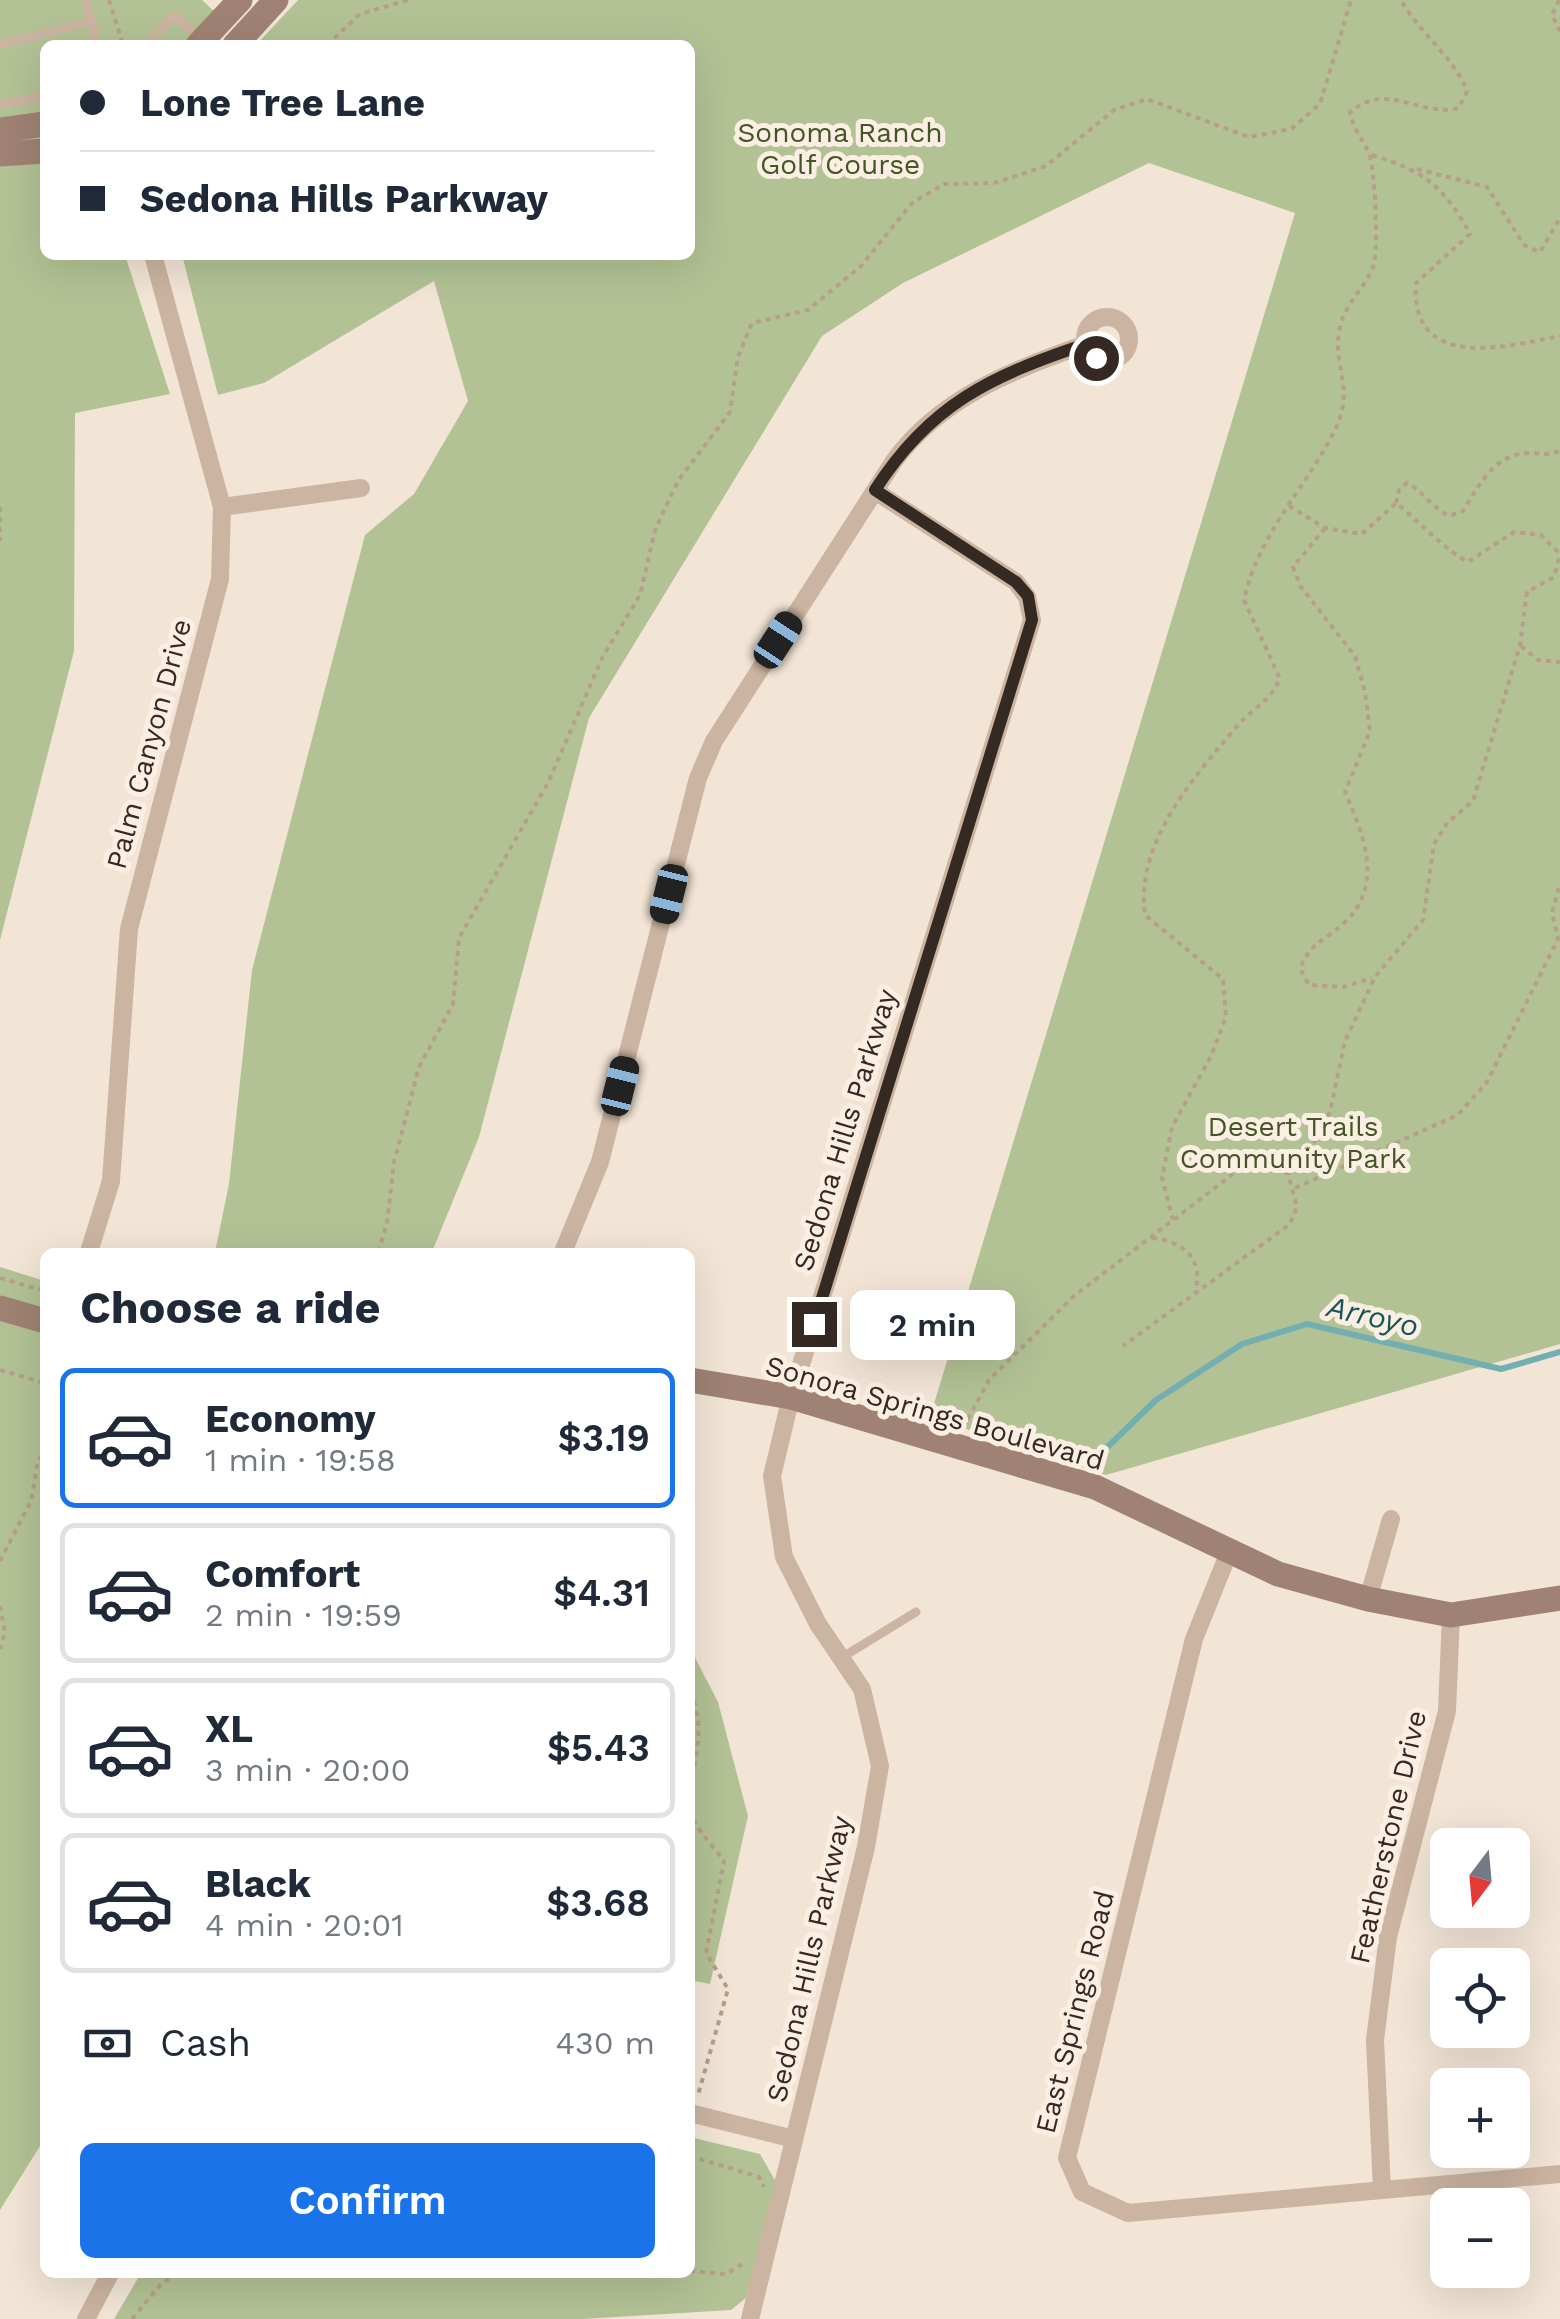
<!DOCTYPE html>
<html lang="en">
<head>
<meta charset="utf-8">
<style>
	body { margin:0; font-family:"Work Sans",sans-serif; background:#f6f6f7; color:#1f2937; height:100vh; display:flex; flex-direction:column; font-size:38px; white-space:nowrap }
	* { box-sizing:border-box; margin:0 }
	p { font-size:32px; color:#747a83 }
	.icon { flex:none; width:55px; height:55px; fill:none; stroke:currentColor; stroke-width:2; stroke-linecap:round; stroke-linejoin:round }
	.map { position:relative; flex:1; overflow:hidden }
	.sheet { position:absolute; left:40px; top:1248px; width:655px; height:1030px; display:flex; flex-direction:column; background:#fff; border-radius:15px; box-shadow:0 10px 40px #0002 }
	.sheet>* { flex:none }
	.banner { position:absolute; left:40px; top:40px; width:655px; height:220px; border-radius:15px; box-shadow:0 10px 40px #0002; display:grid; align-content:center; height:220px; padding:0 40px; background:#fff }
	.needle { width:65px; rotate:196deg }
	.buttons { position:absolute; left:1430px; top:1828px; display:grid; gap:20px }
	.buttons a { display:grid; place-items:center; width:100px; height:100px; border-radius:15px; background:#fff; box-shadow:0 10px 40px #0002; font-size:50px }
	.end { position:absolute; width:45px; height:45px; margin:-22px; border:12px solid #352924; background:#fff; box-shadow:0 0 0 5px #fff }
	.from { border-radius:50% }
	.bubble { position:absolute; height:70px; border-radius:15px; background:#fff; box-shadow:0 10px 40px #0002; font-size:32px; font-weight:600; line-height:70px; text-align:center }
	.car { position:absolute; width:30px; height:60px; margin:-30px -15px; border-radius:12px; box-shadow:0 0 8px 2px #0007; background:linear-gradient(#222 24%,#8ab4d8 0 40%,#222 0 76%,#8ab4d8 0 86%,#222 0) }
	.banner b { display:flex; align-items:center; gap:35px; height:95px; font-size:38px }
	.banner b+b { border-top:2px solid #e0e1e3 }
	.banner i { width:25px; height:25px; background:#1f2937 }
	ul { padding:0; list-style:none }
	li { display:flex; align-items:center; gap:30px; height:140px; margin:0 20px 15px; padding:0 20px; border:5px solid #e0e1e3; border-radius:15px }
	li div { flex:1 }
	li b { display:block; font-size:38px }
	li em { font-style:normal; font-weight:600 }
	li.on { border-color:#1a73e8 }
	li>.icon { width:90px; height:90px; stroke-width:1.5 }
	h2 { padding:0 40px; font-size:45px; line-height:120px }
	.pay { display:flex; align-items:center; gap:25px; height:110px; padding:0 40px; font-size:38px }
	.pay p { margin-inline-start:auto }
	.button { display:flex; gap:20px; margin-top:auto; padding:20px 40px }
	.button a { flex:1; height:115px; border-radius:15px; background:#1a73e8; color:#fff; font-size:40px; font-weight:600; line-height:115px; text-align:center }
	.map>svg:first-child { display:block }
	.green { fill:#b3c295 }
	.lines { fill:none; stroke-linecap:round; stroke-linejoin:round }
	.stream { stroke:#73afb1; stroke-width:6 }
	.path { stroke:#b79e8b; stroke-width:4; stroke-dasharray:5 5; stroke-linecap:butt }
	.lane { stroke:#cbb4a1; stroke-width:9 }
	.street { stroke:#cbb4a1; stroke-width:18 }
	.secondary { stroke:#9f8273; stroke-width:25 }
	.route { stroke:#352924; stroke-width:12 }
	.labels { text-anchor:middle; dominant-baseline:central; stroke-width:10; stroke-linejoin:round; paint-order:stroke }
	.park-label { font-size:28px; fill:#445527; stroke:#faefe2 }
	.street-label { font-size:28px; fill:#352924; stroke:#faefe2 }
	.water-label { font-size:30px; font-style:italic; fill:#175559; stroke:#faefe2 }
</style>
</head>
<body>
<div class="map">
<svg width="1560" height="2319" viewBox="0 0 1560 2319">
	<rect width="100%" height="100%" fill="#f2e5d6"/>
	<path class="green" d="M0 0H202L216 13 183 45H45V255H125L170 394 75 413 74 651 0 940Z
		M298 0H1560V1344L1106 1475 930 1417 1295 213 1149 163 903 283 822 336 589 718 479 1137 432 1252H215L229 1184 252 970 365 535 414 494 468 401 434 281 264 383 218 395 182 255H690V45H256Z
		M0 1267 45 1281V2138L0 2210Z
		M690 1648 718 1702 748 1816 710 1984 690 1980Z
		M690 2137 760 2154 776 2182 746 2298 731 2310 583 2319H114L141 2273 690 2272Z"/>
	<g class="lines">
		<path class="stream" d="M1094 1460 1156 1400 1242 1344 1307 1324 1501 1369 1560 1352"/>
		<path class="path" d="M109 0 123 45
			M1559 0 1552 15 1560 31
			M327 45 360 14 408 0
			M1372 155C1424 171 1443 185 1470 234L1416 283C1410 372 1505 347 1560 336
			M1417 169 1487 187 1524 245 1540 252 1560 218
			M1396 503 1399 490 1407 483C1424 492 1432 508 1449 516L1463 511C1480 484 1493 455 1528 453 1540 452 1549 458 1560 450
			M1289 506 1325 528 1362 534 1396 503C1421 523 1440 546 1468 562L1514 532 1541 535 1560 554
			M0 507V541
			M1325 528 1293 567 1301 587 1355 656 1365 692 1370 731 1345 792C1364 836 1385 886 1343 924 1322 943 1313 940 1300 968L1309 985 1343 987 1372 978
			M1521 646 1538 660 1560 662
			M1288 1174 1315 1141 1330 1112 1345 1041 1375 977 1423 920 1434 844 1448 822 1473 801 1520 645 1527 592 1554 577 1560 555
			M1295 1188 1458 1115 1487 1082 1558 939 1552 913 1560 883
			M1173 1220 1162 1178 1172 1127 1211 1056 1226 1017 1223 979 1145 915C1135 842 1194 777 1239 724 1256 705 1267 705 1280 679L1244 600C1258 535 1304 490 1334 432 1357 388 1331 367 1340 327 1346 301 1366 287 1373 267 1379 251 1375 168 1369 153 1361 137 1354 130 1350 112 1388 80 1418 118 1459 108L1467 91C1454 57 1419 33 1401 0
			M1152 1238C1185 1242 1204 1259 1195 1293
			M378 1252 387 1224 394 1162 419 1067 453 1004 459 938 548 783 603 656 640 595 655 530 678 481 730 412 738 357 752 323 808 310 861 266 912 203 944 184 994 183 1046 166 1114 110 1147 99 1249 137 1291 129 1320 104 1351 0
			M0 1278 45 1291
			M0 1370 45 1383
			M963 1428 989 1380 1074 1296 1237 1171 1272 1164 1288 1174 1297 1207 1290 1224 1123 1346
			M0 1561 31 1501 38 1461 45 1451
			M0 1606 5 1632 0 1649
			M690 1692C714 1741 677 1790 695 1823 703 1836 715 1849 724 1861L706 1953 728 1989 698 2095
			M690 2156 759 2177 764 2187
			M690 2271 726 2274 746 2262
			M132 2319 161 2284 180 2272"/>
		<path class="lane" d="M86 0 97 45
			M0 45 91 21
			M146 45 174 15 201 39
			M0 104 45 96
			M841 1658 916 1612"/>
		<path class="street" d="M1085 339a22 22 0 1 1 44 0a22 22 0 1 1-44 0Z
			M222 507 361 488
			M89 1252 111 1181 129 929 220 579 222 507 153 255
			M563 1252 600 1162 698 778 714 741 894 461C940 398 1014 369 1086 344
			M1229 1552 1194 1639 1067 2158 1082 2192 1128 2213 1560 2174
			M1368 1599 1391 1519
			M690 2113 794 2139
			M1382 2190 1375 2040 1388 1937 1447 1711 1451 1615
			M86 2319 111 2272
			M750 2319 866 1847 880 1766 862 1689 818 1624 784 1557 772 1476 791 1397 1032 620 1027 597 1016 582 875 491"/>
		<path class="secondary" d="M198 45 240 0
			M235 45 276 0
			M0 130 45 124
			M0 154 45 151
			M0 1308 45 1321
			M690 1380 791 1397 1095 1487 1278 1574 1368 1599 1451 1615 1560 1598"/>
	</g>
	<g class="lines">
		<path class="route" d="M814 1324 1032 620 1028 596 1016 582 875 490C930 404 991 376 1086 344L1096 358"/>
	</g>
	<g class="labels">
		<g class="park-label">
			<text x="840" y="132">Sonoma Ranch<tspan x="840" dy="32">Golf Course</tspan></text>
			<text x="1293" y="1126">Desert Trails<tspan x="1293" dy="32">Community Park</tspan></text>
		</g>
		<g class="street-label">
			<text transform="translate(149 744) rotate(-75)">Palm Canyon Drive</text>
			<text transform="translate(845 1130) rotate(-73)">Sedona Hills Parkway</text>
			<text transform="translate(935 1413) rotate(16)">Sonora Springs Boulevard</text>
			<text transform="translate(1388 1837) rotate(-77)">Featherstone Drive</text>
			<text transform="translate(809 1959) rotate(-77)">Sedona Hills Parkway</text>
			<text transform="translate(1075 2012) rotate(-76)">East Springs Road</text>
		</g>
		<g class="water-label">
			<text transform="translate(1373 1316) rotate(13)">Arroyo</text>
		</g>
	</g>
</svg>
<div class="buttons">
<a><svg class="needle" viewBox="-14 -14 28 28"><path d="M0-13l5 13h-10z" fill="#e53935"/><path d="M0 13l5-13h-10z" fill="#747a83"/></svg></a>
<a><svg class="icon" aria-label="locate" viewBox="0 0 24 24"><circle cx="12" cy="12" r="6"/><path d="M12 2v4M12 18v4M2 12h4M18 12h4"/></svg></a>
<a>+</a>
<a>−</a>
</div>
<i class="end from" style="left:1096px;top:358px"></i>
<i class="end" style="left:814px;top:1324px"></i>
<div class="bubble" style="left:850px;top:1290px;width:165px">2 min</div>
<i class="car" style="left:778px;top:640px;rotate:33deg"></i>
<i class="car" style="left:669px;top:894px;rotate:194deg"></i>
<i class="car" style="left:620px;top:1086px;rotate:14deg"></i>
<div class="banner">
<b><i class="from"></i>Lone Tree Lane</b>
<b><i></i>Sedona Hills Parkway</b>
</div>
<section class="sheet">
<h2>Choose a ride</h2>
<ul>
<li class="on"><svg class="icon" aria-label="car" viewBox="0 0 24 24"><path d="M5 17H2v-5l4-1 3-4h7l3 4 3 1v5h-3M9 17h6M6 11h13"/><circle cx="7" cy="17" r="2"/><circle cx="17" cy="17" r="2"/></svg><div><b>Economy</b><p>1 min · 19:58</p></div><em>$3.19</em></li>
<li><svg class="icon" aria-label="car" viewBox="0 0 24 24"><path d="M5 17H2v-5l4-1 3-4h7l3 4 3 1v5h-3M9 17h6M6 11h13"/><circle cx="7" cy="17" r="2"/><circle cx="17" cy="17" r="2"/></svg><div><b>Comfort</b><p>2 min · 19:59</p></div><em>$4.31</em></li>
<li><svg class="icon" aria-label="car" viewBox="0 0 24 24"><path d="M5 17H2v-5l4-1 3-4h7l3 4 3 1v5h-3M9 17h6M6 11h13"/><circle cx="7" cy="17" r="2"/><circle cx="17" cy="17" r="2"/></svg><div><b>XL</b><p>3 min · 20:00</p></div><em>$5.43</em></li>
<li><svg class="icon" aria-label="car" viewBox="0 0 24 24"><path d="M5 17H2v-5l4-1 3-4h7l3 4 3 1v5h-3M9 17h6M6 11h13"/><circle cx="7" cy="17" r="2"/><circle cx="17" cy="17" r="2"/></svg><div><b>Black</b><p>4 min · 20:01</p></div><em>$3.68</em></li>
</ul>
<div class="pay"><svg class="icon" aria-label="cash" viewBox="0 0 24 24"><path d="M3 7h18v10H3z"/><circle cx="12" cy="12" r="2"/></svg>Cash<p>430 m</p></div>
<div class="button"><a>Confirm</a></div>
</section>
</div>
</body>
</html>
